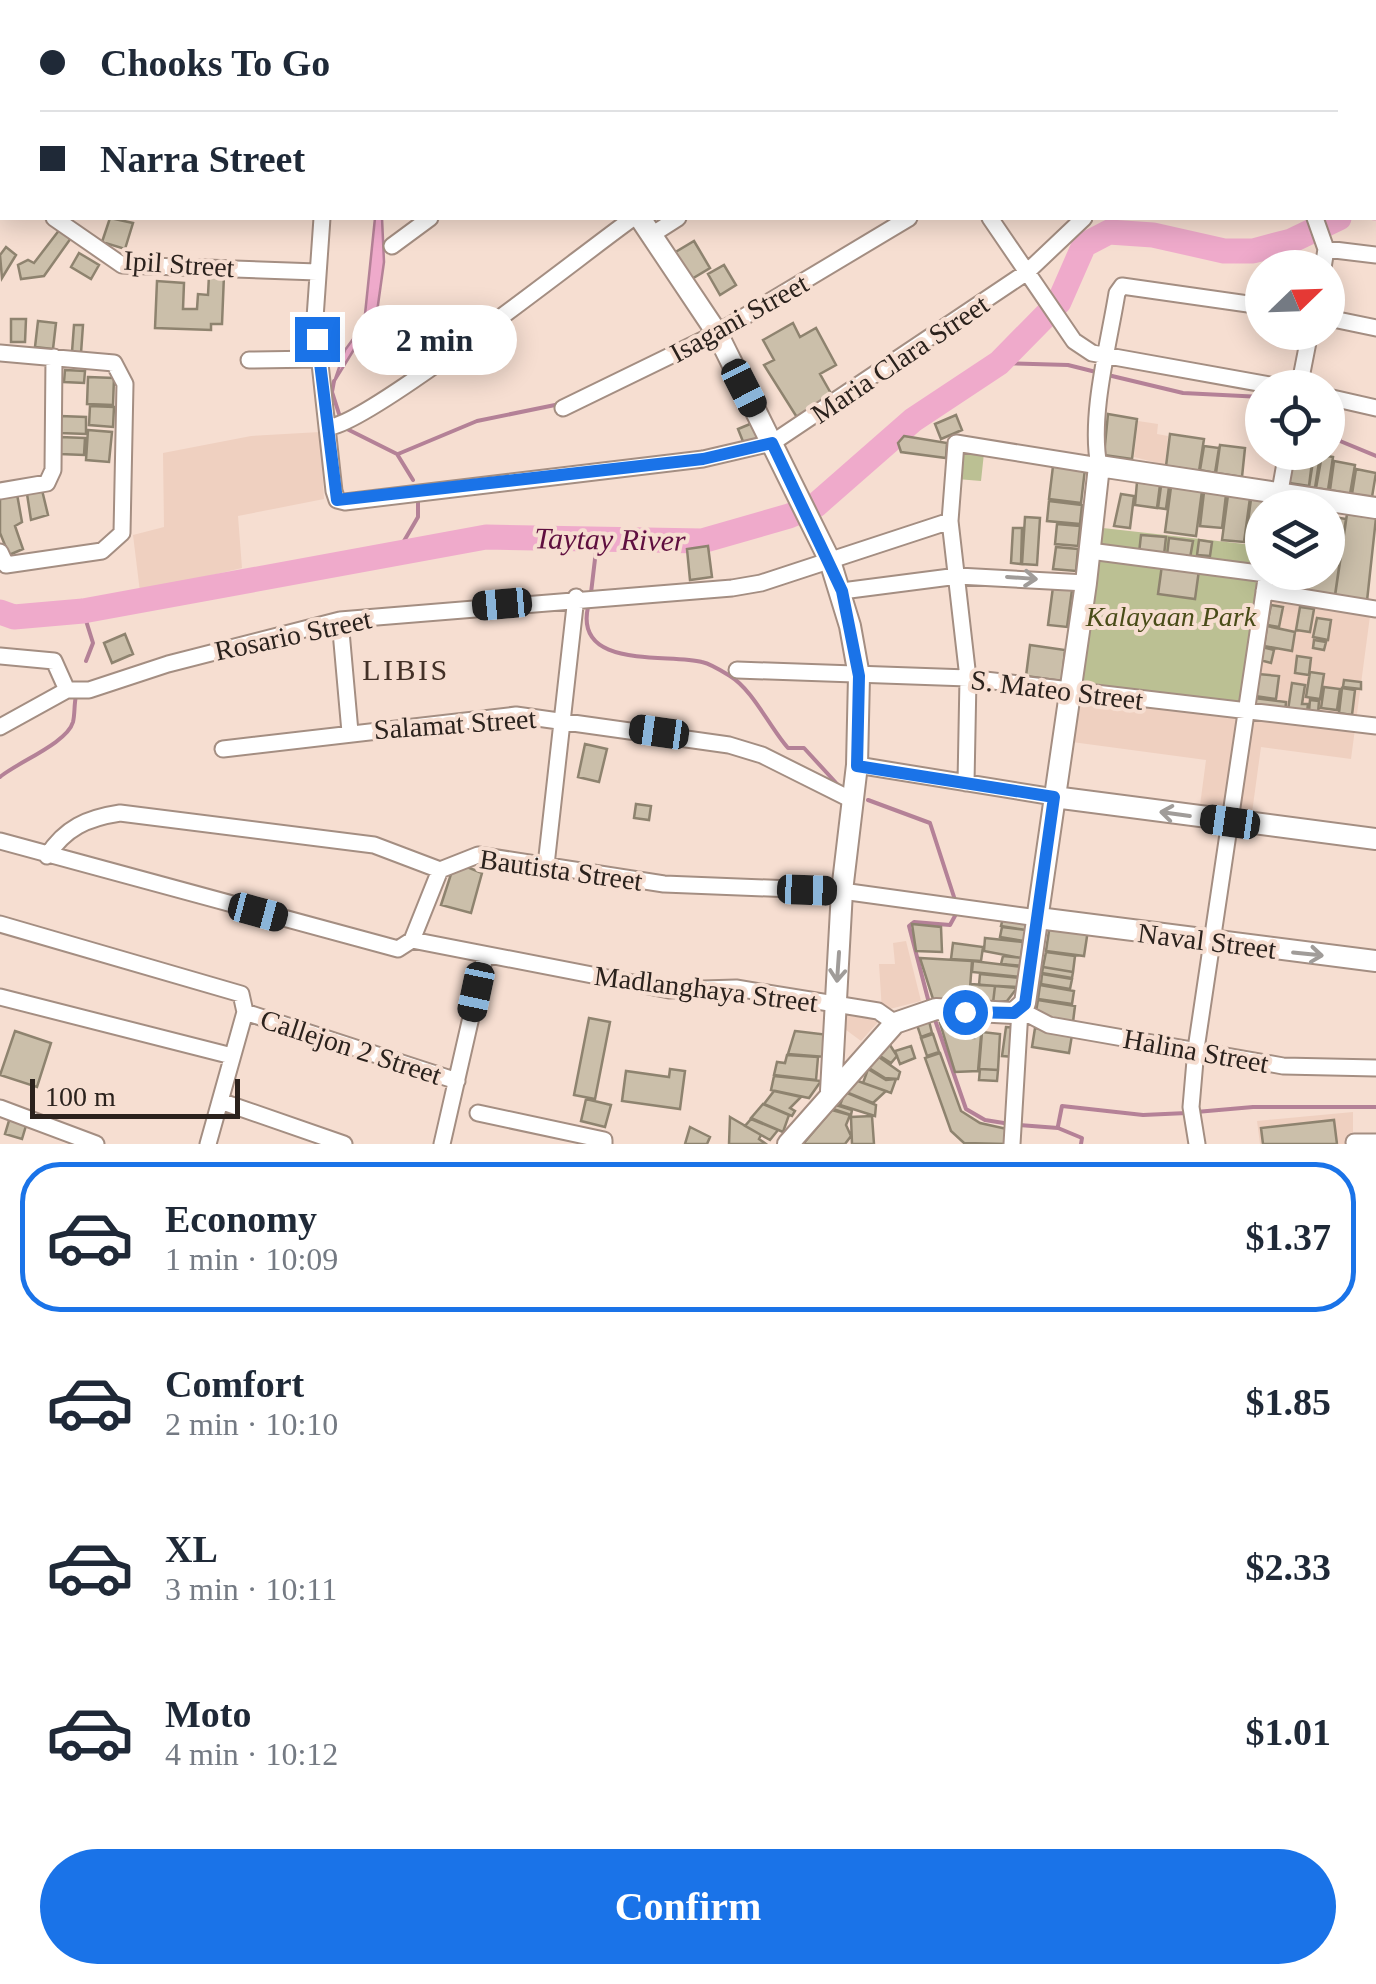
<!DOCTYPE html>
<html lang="en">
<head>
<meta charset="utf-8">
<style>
	body { margin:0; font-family:"Times New Roman",serif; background:#f2f2f3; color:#1f2937; height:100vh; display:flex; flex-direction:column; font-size:38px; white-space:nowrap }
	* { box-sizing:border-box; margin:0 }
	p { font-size:32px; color:#747a83 }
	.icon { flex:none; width:55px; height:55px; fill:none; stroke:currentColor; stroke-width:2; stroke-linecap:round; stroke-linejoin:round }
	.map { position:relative; height:1144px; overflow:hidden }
	.side { display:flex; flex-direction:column; background:#fff; flex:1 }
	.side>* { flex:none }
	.top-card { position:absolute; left:0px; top:0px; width:1378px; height:220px; box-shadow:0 5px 25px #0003; display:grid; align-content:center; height:220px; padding:0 40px; background:#fff }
	.needle { width:65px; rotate:67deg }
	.tools { position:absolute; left:1245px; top:250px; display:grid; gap:20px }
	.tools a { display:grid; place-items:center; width:100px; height:100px; border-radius:50%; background:#fff; box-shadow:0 5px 25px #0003; font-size:50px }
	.scale { position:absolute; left:30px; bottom:25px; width:210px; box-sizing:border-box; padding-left:10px; border:5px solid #2b221d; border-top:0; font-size:28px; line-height:35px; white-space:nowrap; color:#2b221d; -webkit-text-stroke:8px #f6ded1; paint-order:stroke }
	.end { position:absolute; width:45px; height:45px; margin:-22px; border:12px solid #1a73e8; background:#fff; box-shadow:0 0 0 5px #fff }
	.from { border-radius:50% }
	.bubble { position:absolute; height:70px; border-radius:35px; background:#fff; box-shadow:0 5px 25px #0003; font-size:32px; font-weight:600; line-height:70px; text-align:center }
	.car { position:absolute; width:30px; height:60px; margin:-30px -15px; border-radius:12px; box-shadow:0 0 8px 2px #0007; background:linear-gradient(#222 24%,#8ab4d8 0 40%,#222 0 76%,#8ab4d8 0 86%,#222 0) }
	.top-card b { display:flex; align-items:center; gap:35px; height:95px; font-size:38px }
	.top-card b+b { border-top:2px solid #e0e1e3 }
	.top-card i { width:25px; height:25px; background:#1f2937 }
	ul { padding:18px 0 0; list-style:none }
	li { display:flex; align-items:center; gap:30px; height:150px; margin:0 20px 15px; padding:0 20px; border:5px solid transparent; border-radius:40px }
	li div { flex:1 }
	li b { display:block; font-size:38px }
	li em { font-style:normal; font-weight:600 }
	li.selected { border-color:#1a73e8 }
	li>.icon { width:90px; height:90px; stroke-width:1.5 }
	.cta { display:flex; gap:20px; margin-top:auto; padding:20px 40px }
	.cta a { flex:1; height:115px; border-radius:60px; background:#1a73e8; color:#fff; font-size:40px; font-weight:600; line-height:115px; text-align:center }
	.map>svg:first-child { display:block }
	.built { fill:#efd0c0 }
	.green { fill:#bbc093 }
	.water { fill:#efaacb; stroke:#b48197; stroke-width:2.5 }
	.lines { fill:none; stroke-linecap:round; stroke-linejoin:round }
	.stream { stroke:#b48197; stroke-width:4 }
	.river { stroke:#efaacb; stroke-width:25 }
	.building { fill:#cbbfaa; stroke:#8e836f; stroke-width:2.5 }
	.street-casing { stroke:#a48e82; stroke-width:19 }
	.secondary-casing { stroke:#a48e82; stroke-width:24 }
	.street { stroke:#fff; stroke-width:15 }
	.secondary { stroke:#fff; stroke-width:20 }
	.oneway { stroke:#a09c99 }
	.route { stroke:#1a73e8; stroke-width:12 }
	.labels { text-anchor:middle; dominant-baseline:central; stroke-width:8; stroke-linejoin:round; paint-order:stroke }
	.street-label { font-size:28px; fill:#2b221d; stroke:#f6ded1 }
	.park-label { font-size:28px; font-style:italic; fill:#494c18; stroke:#f6ded1 }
	.water-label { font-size:30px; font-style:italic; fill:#5f0f3f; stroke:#f6ded1 }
	.neighbourhood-label { font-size:30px; letter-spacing:2.5px; fill:#433127; stroke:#f6ded1 }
</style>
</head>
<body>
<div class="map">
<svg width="1376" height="1144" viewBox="0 0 1376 1144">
	<rect width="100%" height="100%" fill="#f6ded1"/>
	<path class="built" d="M1138 421 1158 424 1157 434 1168 436 1165 465 1134 457Z
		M320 432 324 499 238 516 242 568 140 592 133 535 164 527 163 453 251 436Z
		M1262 564V572L1309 573 1306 590 1372 601 1351 759 1261 747 1251 820 1199 813 1206 760 1072 742 1080 685 1259 583Z
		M906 941 921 1001 882 1011 879 964H895L893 943Z
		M838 1008 878 1015V1022L861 1041 838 1024Z
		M1353 1112V1144H1260L1257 1121Z"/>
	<path class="green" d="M960 450 984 453 981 481 957 479Z
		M1103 528 1262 546 1240 704 1080 685Z"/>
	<path class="water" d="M375 218H382L384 262 377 312 334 382 345 350 364 324Z"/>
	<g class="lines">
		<path class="stream" d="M999 363 1068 365 1096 372
			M1112 376 1183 393 1262 397
			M334 381 332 392 341 420
			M1328 405 1340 441 1376 456
			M345 428 397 454 413 480
			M398 454 477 421 555 405
			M397 553 418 517V498
			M591 593 597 542
			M588 607C574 670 668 653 702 662 711 664 722 671 730 676 753 690 770 728 788 748H804L838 785
			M83 611 93 643 86 661
			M0 777C18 762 67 743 73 722 75 714 74 704 76 696
			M868 800 930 823 955 900
			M929 1003 909 926 914 922 950 925 956 914
			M934 1017 966 1109 985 1120 1010 1124
			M1196 1112 1253 1107H1376
			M1019 1125 1058 1128 1082 1138 1081 1144
			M1058 1126 1062 1106 1143 1115 1187 1113"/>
		<path class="river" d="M1375 208H1376
			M0 612 14 617 83 611 486 537 702 541 789 516 816 505 913 420 999 363 1059 302 1084 245 1109 232 1153 235 1224 251H1253L1291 241 1339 218"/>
	</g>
	<path class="building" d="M110 218 133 223 125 249 102 242Z
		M60 229 71 238 44 276 21 279 18 265 28 260 34 263Z
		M694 241 710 268 690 280 674 253Z
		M6 247 16 255 2 278 0 255Z
		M79 253 99 265 91 279 71 267Z
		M724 265 736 285 720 295 708 274Z
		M209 275H224L222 324H211V330L155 328 157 281 184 283 183 309H197L198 294 208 295Z
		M416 316 431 333 419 344 404 325Z
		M11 319H26L25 342H11Z
		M38 321 56 323 53 349 35 347Z
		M793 323 800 337 816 328 836 365 820 374 833 397 798 419 764 365 774 360 763 340Z
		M74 325H83L81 353 72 352Z
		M65 370 85 371 84 383 64 382Z
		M88 377 114 378 113 405 87 404Z
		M90 406 114 407 113 427 89 425Z
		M1108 414 1137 419 1132 459 1104 455Z
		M956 415 962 430 941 439 935 424Z
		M60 416 86 417V434L60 433Z
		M755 422 761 437 744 444 738 429Z
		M88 430 112 432 109 462 86 460Z
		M1170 434 1204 439 1199 471 1166 466Z
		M904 436 947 443 946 458 901 452 898 443Z
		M60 437 85 438 84 455 60 454Z
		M1220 445 1245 448 1242 477 1216 473Z
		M1204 446 1219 448 1215 473 1200 470Z
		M1295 452H1312L1311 461 1294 459Z
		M1314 455 1320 456 1315 488 1309 487Z
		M1322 455 1333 457 1328 490 1316 488Z
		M1292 460 1312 462 1309 486 1289 483Z
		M1334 461 1355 465 1350 494 1330 490Z
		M1053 466 1085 469 1081 503 1049 499Z
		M1356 469 1376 473 1372 497 1352 494Z
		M1137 482 1160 485 1157 508 1135 505Z
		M1161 486 1169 487 1166 509 1158 508Z
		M1171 487 1202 491 1196 536 1165 532Z
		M42 490 48 515 31 520 27 494Z
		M1204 492 1226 495 1222 528 1200 526Z
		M17 494 22 522 15 526 23 549 9 555 0 533V498Z
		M1121 494 1134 496 1130 528 1114 526Z
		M1228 495 1250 498 1244 542 1222 540Z
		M1251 499 1271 502 1270 508H1262V540L1246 537Z
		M1049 501 1082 505 1080 524 1047 521Z
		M1347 514 1376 518 1367 601 1335 596Z
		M1328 516 1346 519 1335 595 1306 590 1309 572H1328Z
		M1025 517 1040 518 1037 565 1022 564Z
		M1057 524 1080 526 1078 546 1055 544Z
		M1013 528H1022L1021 564 1011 563Z
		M1141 535 1166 537 1164 555 1139 553Z
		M1169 538 1193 541 1190 558 1167 555Z
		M1199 540 1212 542 1210 556 1197 555Z
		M708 546 712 577 690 580 687 549Z
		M1056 547 1078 549 1076 571 1053 569Z
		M1162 565 1199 570 1195 599 1158 594Z
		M1053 587 1072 590 1067 627 1048 625Z
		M1271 605 1283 607 1279 627 1267 625Z
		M1300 607 1314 609 1310 632 1296 630Z
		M1317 618 1331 620 1328 640 1313 637Z
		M1267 626 1295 632 1292 651 1264 646Z
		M125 634 133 654 112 663 104 643Z
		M1314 640 1326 642 1324 650 1313 648Z
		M1030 645 1065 650 1062 681 1026 676Z
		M1262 647 1274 650 1271 663 1260 660Z
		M1297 656 1311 658 1309 675 1295 673Z
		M1310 672 1324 674 1320 699 1306 697Z
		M1258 674 1279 676 1276 699 1255 696Z
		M1344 680 1361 682V689L1343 687Z
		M1292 683 1305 685 1302 704H1308L1307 712 1288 710Z
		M1324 687 1340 689 1337 710 1321 708Z
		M1342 688 1355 690 1352 715 1339 713Z
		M1254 698 1286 702 1285 713 1253 708Z
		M1310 700 1319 701 1318 713 1309 711Z
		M585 744 607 749 599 782 578 777Z
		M636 804 651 806 649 820 634 818Z
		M462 865 482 873 471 913 441 905 452 871Z
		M1003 918 1027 921 1026 930 1001 926Z
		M912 924 941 927 942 952 916 951Z
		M1050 924 1088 930 1084 956 1046 951Z
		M1002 927 1026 930 1024 941 1000 937Z
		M985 938 1023 942 1021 958 984 951Z
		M953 943 983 947 981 961 951 959Z
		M1046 952 1075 956 1073 972 1043 967Z
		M1003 956 1023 958V966L1001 964Z
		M920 958 972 961 969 1002 933 999Z
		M973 961 1022 967 1021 977 972 972Z
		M1043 967 1073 972 1072 978 1042 973Z
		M980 974 1021 978 1018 987 979 985Z
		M1042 974 1072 979 1070 989 1041 984Z
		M971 984 995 986 993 1003 970 1002Z
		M1040 985 1074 991 1072 1004 1038 999Z
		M995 986 1017 988 1007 1001 993 1003Z
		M1038 1000 1075 1006 1073 1022 1035 1017Z
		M589 1018 610 1022 595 1099 574 1095Z
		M929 1021 932 1033 921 1037 917 1025Z
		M952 1022 958 1025 960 1037 974 1038 973 1023 982 1024 978 1071 955 1072 940 1023Z
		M1006 1027 1019 1028 1015 1057 1002 1056Z
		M1035 1028 1072 1035 1069 1053 1032 1047Z
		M15 1031 51 1043 37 1087 0 1075Z
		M795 1031 829 1035 826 1057 788 1054Z
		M982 1032 1000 1034 998 1070 979 1069Z
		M933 1034 939 1052 927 1056 921 1038Z
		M888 1042 897 1056 891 1063 877 1054Z
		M911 1046 915 1058 900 1064 895 1051Z
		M940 1053 961 1111 980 1123 1007 1129V1144L964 1143 951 1131 925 1058Z
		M787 1055 818 1057 816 1080 774 1075 777 1062 785 1063Z
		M876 1055 900 1072 898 1079 885 1078 869 1068Z
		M670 1069 685 1071 680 1109 622 1101 626 1071 669 1077Z
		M868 1069 886 1080 896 1079 891 1093 863 1083Z
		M980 1069 998 1070 997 1081 979 1080Z
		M774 1076 821 1081 809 1098 771 1090Z
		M855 1080 886 1091 873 1103 846 1092Z
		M774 1091 801 1097 790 1108 795 1111 792 1116 764 1104Z
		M845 1092 876 1105 875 1116 840 1105Z
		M586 1099 611 1105 605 1127 581 1121Z
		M763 1104 789 1115 783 1132 751 1118Z
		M836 1105 852 1110 851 1115 833 1109Z
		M832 1110 850 1115 846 1125 851 1136 845 1144H803Z
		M11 1114 28 1119 22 1139 5 1134Z
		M872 1116 874 1144H852L851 1117Z
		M730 1117 761 1135 759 1139 766 1144H729Z
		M751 1119 778 1130 770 1140 745 1126Z
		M1334 1120 1337 1144H1263L1261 1128Z
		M690 1127 710 1137 707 1144H685Z"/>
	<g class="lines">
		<defs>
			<path id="street" d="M73 0 79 2
				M343 0 344 2
				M654 0 656 2
				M873 0 875 2
				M1257 0V2
				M249 2 250 0
				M430 2 431 0
				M975 2 980 0
				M1375 41 1376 40
				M1375 146H1376
				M0 203 2 199
				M54 218 122 265 317 272
				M322 218 315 318 334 491 337 500 345 502 703 459 772 443 1027 272 1084 218
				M990 218 1074 341 1092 353 1286 388
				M1315 218 1326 249 1323 268
				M653 234 678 218
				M392 246 430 218
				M1326 249 1376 255
				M1328 318 1376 328
				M0 353 114 363 125 384 122 533 102 551 6 565 0 552
				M249 360 319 359
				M1299 388 1310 332
				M1328 397 1376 408
				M563 408 717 333 909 218
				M329 427C369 424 585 252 633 218
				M0 491 47 483 53 470 54 357
				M1277 508 1287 452
				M1090 551 1266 574
				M842 591 958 576 1086 583
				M1264 591 1376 609
				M340 620 350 732
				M0 656 54 661 67 690
				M737 670 968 678 1376 726
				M0 727 67 690H89L168 664 340 620 732 588 761 583 950 521
				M223 749 516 715 729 745 762 755 854 801
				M857 765 1054 797
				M966 783 968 678 950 521 956 443 1099 466C1089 416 1109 343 1117 293L1122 286 1262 306
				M0 841 398 949 412 940 440 870
				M47 856C65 828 87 818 120 813L374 845 440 870 478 855 664 884 842 891 1038 918
				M546 865 576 597
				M0 924 241 994 245 1012 208 1144
				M412 940 669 990 736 988 878 1011 895 1023
				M0 997 232 1056
				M245 1012 457 1081
				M220 1101 344 1144
				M0 1108 96 1144
				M478 1113 604 1140V1144
				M1354 1142H1376
				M442 1144 485 956
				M1012 1144 1020 1010 1049 1025 1283 1066 1376 1068
				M1197 1144 1191 1107 1196 1049 1267 572"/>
			<path id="secondary" d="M387 0 403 2
				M640 218 717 333 830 561 850 626 859 676 857 765 842 891 831 1091
				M1054 797 1376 839
				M1038 918 1376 961
				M788 1144 895 1023 936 1009 1014 1013 1025 1003 1086 583 1099 466 1376 508"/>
		</defs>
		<use href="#street" class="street-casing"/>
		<use href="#secondary" class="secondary-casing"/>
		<use href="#street" class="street"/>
		<use href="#secondary" class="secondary"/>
	</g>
	<defs><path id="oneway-shaft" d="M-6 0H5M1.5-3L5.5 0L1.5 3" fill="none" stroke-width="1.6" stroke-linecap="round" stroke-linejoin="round" transform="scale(2.5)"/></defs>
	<g class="oneway">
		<use href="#oneway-shaft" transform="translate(1022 578) rotate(4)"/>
		<use href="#oneway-shaft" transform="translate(1175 814) rotate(-172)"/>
		<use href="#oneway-shaft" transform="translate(1308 954) rotate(6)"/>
		<use href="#oneway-shaft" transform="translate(838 967) rotate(94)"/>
	</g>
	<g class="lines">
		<path class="route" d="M317 339 337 500 703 459 772 443 842 591 859 676 857 766 1054 797 1025 1004 1014 1013 965 1012"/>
	</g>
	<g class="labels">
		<g class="street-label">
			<text transform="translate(179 264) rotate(4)">Ipil Street</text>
			<text transform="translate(739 318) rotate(-29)">Isagani Street</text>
			<text transform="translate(900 359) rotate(-34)">Maria Clara Street</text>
			<text transform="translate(293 635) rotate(-12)">Rosario Street</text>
			<text transform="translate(1057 690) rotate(7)">S. Mateo Street</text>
			<text transform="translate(455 724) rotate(-4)">Salamat Street</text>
			<text transform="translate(561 870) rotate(8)">Bautista Street</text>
			<text transform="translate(1207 941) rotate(7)">Naval Street</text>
			<text transform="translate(706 989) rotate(7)">Madlanghaya Street</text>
			<text transform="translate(351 1047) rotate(18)">Callejon 2 Street</text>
			<text transform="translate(1196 1051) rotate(10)">Halina Street</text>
		</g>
		<g class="park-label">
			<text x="1171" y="616">Kalayaan Park</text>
		</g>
		<g class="water-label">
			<text transform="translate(610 539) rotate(1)">Taytay River</text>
		</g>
		<g class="neighbourhood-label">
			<text x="406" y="669">LIBIS</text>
		</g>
	</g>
</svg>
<div class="tools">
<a><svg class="needle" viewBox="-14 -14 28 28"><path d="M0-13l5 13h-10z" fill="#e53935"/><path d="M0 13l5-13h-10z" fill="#747a83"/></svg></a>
<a><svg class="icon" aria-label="locate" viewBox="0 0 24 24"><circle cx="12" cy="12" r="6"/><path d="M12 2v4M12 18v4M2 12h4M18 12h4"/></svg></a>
<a><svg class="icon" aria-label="layers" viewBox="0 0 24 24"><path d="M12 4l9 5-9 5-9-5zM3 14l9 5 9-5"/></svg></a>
</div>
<div class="scale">100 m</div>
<i class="end from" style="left:965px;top:1012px"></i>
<i class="end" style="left:317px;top:339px"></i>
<div class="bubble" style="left:352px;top:305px;width:165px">2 min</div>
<i class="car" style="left:744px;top:388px;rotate:153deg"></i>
<i class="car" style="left:502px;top:604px;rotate:265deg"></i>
<i class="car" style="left:659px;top:732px;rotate:278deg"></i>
<i class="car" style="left:1230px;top:822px;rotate:278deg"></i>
<i class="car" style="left:807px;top:890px;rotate:92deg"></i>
<i class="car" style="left:258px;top:912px;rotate:105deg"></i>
<i class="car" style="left:476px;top:992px;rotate:192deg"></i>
<div class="top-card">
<b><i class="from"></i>Chooks To Go</b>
<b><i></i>Narra Street</b>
</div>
</div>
<section class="side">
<ul>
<li class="selected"><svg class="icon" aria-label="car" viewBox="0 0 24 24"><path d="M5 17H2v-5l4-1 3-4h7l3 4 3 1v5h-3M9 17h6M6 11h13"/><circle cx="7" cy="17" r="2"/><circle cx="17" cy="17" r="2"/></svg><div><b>Economy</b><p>1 min · 10:09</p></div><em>$1.37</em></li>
<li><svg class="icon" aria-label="car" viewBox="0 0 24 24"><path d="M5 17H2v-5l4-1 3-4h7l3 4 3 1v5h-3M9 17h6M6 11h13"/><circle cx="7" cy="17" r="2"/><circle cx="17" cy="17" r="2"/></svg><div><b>Comfort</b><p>2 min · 10:10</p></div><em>$1.85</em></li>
<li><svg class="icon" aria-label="car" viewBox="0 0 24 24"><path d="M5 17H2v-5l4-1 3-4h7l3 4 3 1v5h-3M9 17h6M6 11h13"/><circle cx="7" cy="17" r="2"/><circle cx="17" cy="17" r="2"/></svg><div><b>XL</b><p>3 min · 10:11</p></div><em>$2.33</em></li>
<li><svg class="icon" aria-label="car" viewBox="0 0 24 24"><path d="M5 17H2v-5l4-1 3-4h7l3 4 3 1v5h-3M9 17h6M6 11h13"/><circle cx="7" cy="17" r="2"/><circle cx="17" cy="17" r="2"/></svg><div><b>Moto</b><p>4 min · 10:12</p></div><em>$1.01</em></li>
</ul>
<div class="cta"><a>Confirm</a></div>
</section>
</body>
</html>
